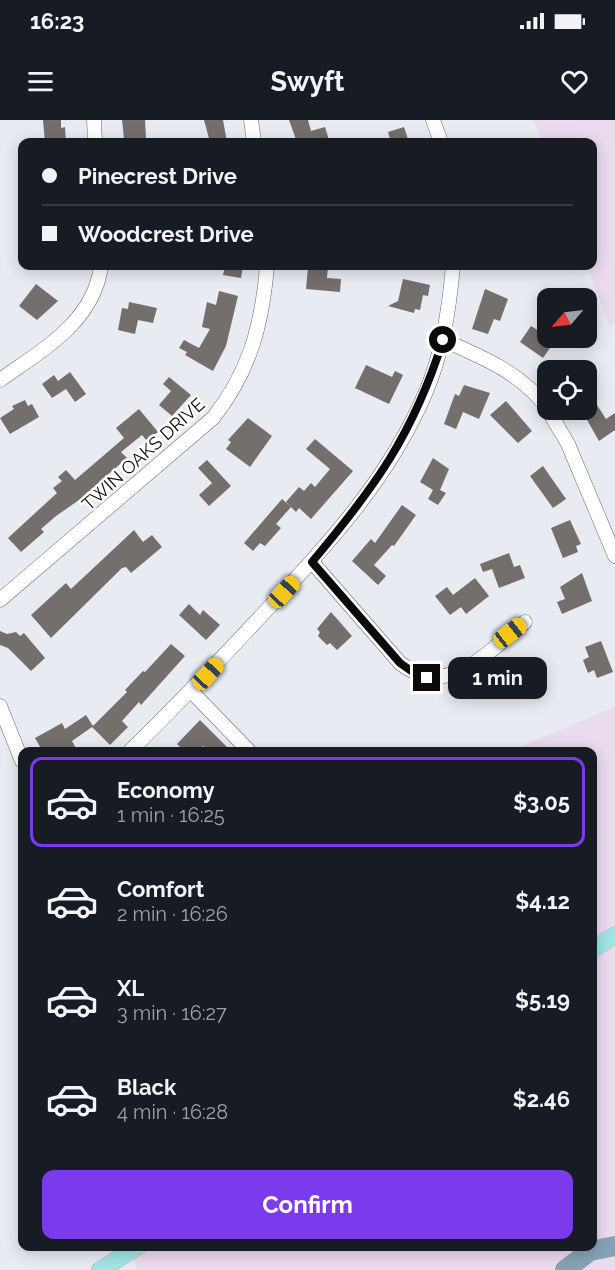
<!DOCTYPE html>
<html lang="en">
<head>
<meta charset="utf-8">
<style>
	body { margin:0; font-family:Raleway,sans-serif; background:#20242c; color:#f1f3f6; height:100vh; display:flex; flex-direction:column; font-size:22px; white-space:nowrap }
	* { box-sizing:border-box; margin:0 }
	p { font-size:20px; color:#9ea1a6 }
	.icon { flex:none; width:33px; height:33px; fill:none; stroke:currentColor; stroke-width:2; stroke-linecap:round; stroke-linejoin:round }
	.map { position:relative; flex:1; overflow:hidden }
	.sheet { position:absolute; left:18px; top:627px; width:579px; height:504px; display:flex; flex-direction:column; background:#171b24; border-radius:12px; box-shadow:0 3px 15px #0003 }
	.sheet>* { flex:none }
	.hud { position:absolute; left:18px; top:18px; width:579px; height:132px; border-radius:12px; box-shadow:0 3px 15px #0003; display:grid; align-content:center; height:132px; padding:0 24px; background:#171b24 }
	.needle { width:39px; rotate:242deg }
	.controls { position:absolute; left:537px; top:168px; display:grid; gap:12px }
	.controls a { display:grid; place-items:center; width:60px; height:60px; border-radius:12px; background:#171b24; box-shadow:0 3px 15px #0003; font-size:30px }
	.end { position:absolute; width:27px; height:27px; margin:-14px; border:8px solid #0b0b0d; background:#fff; box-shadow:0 0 0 3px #fff }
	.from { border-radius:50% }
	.bubble { position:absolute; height:42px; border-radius:12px; background:#171b24; box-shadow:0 3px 15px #0003; font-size:20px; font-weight:700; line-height:42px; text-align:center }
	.car { position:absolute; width:18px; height:36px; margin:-18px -9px; border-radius:8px; box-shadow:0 0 4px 2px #0007; background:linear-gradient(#f5c518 24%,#345 0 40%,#f5c518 0 76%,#345 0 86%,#f5c518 0) }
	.hud b { display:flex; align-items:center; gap:21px; height:57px; font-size:22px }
	.hud b+b { border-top:2px solid #363941 }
	.hud i { width:15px; height:15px; background:#f1f3f6 }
	ul { padding:10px 0 0; list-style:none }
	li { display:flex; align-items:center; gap:18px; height:90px; margin:0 12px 9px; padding:0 12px; border:3px solid transparent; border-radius:12px }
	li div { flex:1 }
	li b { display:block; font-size:22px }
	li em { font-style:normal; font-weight:700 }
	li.on { border-color:#7c3aed }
	li>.icon { width:54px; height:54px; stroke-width:1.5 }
	.button { display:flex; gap:12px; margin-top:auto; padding:12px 24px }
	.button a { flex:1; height:69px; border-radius:12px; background:#7c3aed; color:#fff; font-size:24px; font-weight:700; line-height:69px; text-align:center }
	.status { display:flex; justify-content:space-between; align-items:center; height:42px; padding:0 30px; background:#171b24; direction:ltr }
	.status svg { height:16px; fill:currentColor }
	header { display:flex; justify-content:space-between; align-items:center; height:78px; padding:0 24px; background:#171b24; font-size:27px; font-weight:700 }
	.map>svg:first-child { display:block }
	.education { fill:#eadbee }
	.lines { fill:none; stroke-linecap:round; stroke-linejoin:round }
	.river { stroke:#86a2b4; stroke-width:20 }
	.building { fill:#746e6c }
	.minor-casing { stroke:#6a6c71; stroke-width:15 }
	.major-casing { stroke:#c9c9ca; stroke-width:18 }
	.minor { stroke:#fff; stroke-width:14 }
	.major { stroke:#a0e4e5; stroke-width:16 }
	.route { stroke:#0b0b0d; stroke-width:8 }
	.labels { text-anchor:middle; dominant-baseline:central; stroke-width:5; stroke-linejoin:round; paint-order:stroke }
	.street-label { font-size:18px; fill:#0b0b0d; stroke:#fff }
</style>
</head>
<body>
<div class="status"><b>16:23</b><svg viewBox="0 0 49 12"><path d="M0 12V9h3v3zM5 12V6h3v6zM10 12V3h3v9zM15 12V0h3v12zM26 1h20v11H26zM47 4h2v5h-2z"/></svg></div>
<header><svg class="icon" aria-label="menu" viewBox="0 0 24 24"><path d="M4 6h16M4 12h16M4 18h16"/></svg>Swyft<svg class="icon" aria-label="heart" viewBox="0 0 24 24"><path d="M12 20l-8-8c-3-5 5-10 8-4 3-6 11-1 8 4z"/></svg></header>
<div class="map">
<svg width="615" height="1150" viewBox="0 0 615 1150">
	<rect width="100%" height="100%" fill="#e8ebf1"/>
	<path class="education" d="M534 0H615V202L610 207 587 146H592V22H542Z
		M615 587V1150H138L129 1127 592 1126V632L510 631Z"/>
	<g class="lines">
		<path class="river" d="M565 1150 590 1131 615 1126"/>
	</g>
	<path class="building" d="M43 0H61V8L65 7 66 22H45Z
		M122 0H145L146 18 124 19Z
		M204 0H223L227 22H210Z
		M289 0H308L311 11 325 7 329 20 297 22Z
		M404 7 409 22H391L388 12Z
		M225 146H243L241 158 223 155Z
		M311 146H328L327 158 341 159 340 172 306 169 308 147Z
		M403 159 430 165 428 176 423 175 420 190 415 189 414 193 388 186 398 181Z
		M36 164 58 181 37 200 19 186Z
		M485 169 508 179 500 201 494 199 488 214 472 209Z
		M219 171 238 176 226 226 213 251 185 235 187 232 179 228 184 220 199 228 210 209 202 207 207 182 216 185Z
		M129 182 157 188 153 203 138 200 135 214 118 210 122 188 128 189Z
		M548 200V218L554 222 543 238 520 222 531 206 539 211Z
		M366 245 392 257 395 251 403 255 389 284 355 268Z
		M70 252 86 274 75 282 66 269 52 278 42 264 54 255 58 261Z
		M169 257 191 275 172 296 159 285 171 271 163 264Z
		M464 265 490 273 479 299 463 292 456 309 444 304 455 274 459 276Z
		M25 280 28 286 32 284 39 297 10 314 0 298 14 289 12 286Z
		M506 281 532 311 518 323 490 295Z
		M595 282 606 299 615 293V310L599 321 582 291Z
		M139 289 158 312 147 321 142 315 121 332 127 338 79 380 56 396 41 409 44 412 21 432 8 418 57 373 53 368 62 361 58 357 66 350 75 360 124 318 116 308Z
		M248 298 272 316 250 347 226 329 231 322 228 320Z
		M315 319 353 351 311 399 299 388 296 392 286 382 299 367 304 371 311 363 315 367 330 349 306 329Z
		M433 338 449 349 440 370 446 373 438 385 428 379 433 370 420 362Z
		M207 340 231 366 209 386 199 375 212 363 198 348Z
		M543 346 566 379 553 388 530 356Z
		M282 379 291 387 276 404 281 408 265 426 260 423 253 431 244 423Z
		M402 385 416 395 394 426 392 425 374 445 386 456 378 465 352 441 371 419 375 423Z
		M570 400 581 424 576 426 578 432 563 438 551 408Z
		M134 410 143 422 152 415 162 427 131 453 126 447 122 448 51 518 31 495 66 463 71 469Z
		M509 433 514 447 520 445 525 458 499 468 492 449 483 452 480 444Z
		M582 453 592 481 562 494 557 482 565 479 560 467Z
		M475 458 489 476 466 494 461 487 450 495 435 476 447 467 453 475Z
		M189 484 200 495 203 490 220 505 206 520 179 495Z
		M331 492 352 516 337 530 330 523 327 525 318 516 320 512 317 509Z
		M0 511 7 514 16 512 20 516 24 513 45 538 31 551 8 528 0 525Z
		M601 521 613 552 597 558 594 550 588 553 583 540 589 537 585 527Z
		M171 524 185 536 141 585 139 582 122 601 128 607 110 625 92 607 72 621 78 632H43L35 618 62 603 65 609 86 595 93 606 127 572 125 570 143 551 145 552Z
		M200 600 232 632H209L203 626 198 632H185L177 624Z"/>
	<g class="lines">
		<defs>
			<path id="minor" d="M94 0 95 22
				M251 0 254 22
				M433 0 441 22
				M443 220C482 237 522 253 548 289
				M0 260C42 230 94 202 101 146
				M548 290 568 324 615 436
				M312 442 400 543C448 581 488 531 525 502
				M0 480 213 298C250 251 262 205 267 146
				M191 571 250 632
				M0 586 22 641
				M129 632C175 587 219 541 262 495 326 427 388 360 425 274 443 233 449 189 453 146"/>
			<path id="major" d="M592 830 615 815
				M100 1150 139 1126"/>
		</defs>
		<use href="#minor" class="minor-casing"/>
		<use href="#major" class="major-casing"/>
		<use href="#minor" class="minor"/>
		<use href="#major" class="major"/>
	</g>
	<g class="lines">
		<path class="route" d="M427 558 417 555 400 543 312 442C375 367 413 315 443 220"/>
	</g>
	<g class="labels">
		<g class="street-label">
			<text transform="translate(143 334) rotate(-42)">TWIN OAKS DRIVE</text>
		</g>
	</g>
</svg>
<div class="controls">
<a><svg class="needle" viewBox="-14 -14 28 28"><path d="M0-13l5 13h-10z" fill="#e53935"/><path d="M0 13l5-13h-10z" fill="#9ea1a6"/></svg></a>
<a><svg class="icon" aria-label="locate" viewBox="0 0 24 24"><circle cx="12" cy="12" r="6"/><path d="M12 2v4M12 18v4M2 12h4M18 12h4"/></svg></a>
</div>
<i class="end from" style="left:443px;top:220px"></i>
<i class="end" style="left:427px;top:558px"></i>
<div class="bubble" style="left:448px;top:537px;width:99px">1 min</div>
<i class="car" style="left:284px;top:472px;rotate:43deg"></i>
<i class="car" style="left:510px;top:513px;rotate:52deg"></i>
<i class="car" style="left:208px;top:554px;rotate:43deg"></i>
<div class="hud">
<b><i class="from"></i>Pinecrest Drive</b>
<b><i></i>Woodcrest Drive</b>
</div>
<section class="sheet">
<ul>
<li class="on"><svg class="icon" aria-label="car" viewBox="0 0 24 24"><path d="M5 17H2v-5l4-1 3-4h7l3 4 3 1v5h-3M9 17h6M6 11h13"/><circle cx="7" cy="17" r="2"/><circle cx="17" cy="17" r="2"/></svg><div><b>Economy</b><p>1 min · 16:25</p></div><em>$3.05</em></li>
<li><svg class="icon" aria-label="car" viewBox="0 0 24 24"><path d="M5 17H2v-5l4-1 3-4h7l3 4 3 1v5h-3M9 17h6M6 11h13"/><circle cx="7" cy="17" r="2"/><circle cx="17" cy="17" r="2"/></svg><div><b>Comfort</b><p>2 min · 16:26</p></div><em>$4.12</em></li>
<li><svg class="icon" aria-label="car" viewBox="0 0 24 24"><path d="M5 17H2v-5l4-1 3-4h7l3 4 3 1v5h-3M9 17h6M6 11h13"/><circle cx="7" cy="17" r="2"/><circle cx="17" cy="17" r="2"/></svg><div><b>XL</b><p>3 min · 16:27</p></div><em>$5.19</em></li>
<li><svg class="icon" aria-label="car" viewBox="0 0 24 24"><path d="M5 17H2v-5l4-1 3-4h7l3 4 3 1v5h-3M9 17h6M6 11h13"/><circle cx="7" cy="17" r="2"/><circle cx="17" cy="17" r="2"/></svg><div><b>Black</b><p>4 min · 16:28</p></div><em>$2.46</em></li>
</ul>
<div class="button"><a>Confirm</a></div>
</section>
</div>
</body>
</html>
